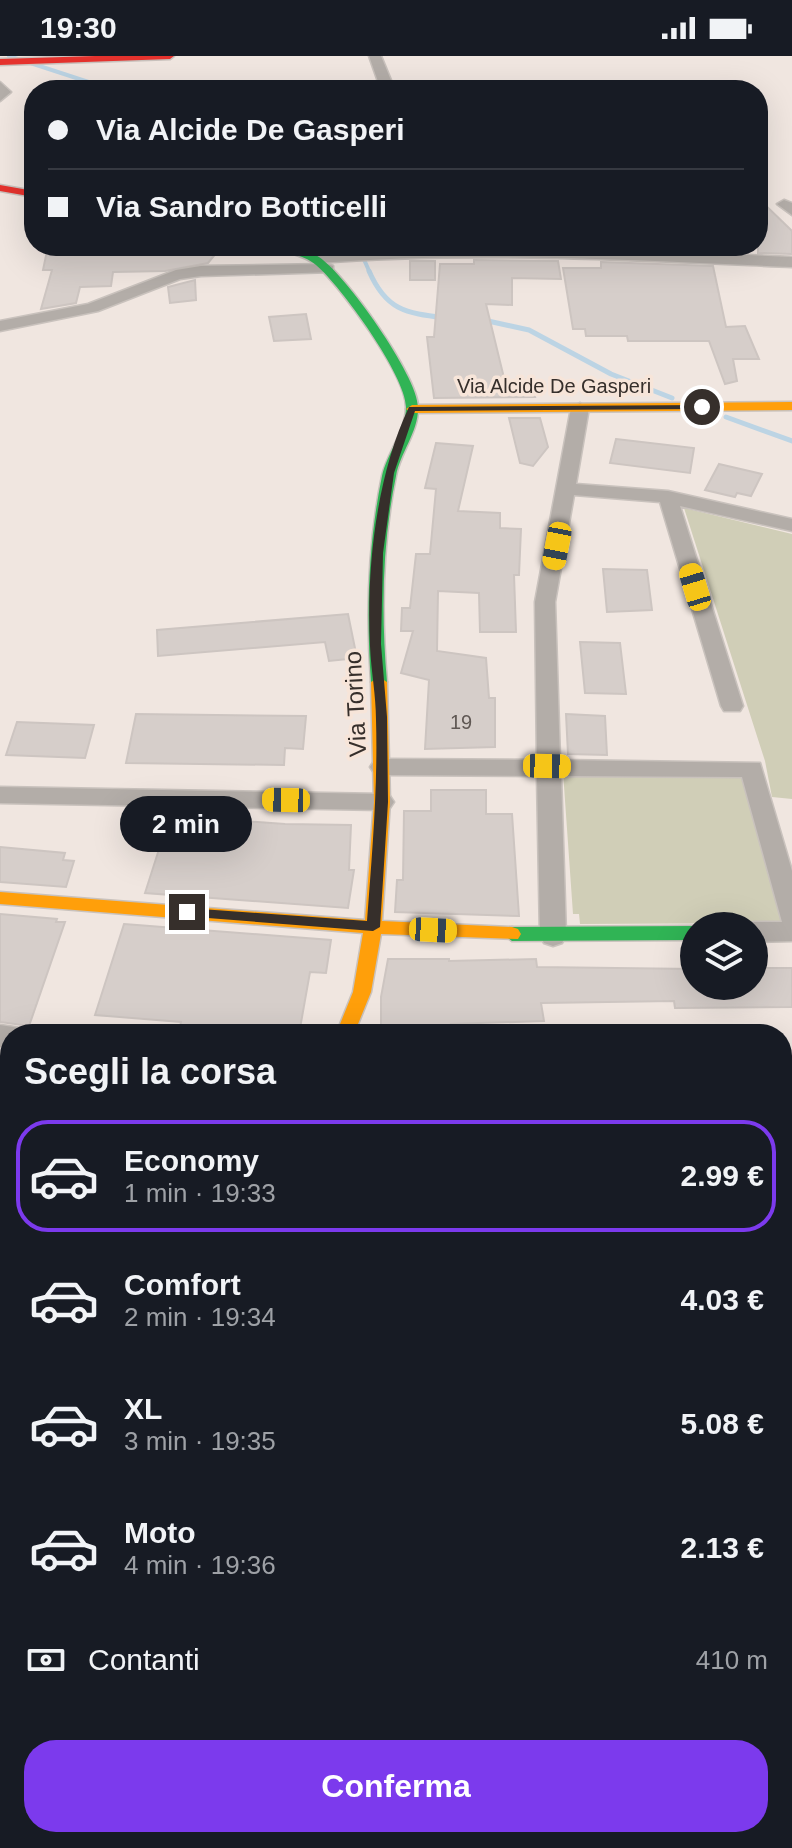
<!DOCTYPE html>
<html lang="it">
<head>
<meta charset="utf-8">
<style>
	body { margin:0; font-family:Arial,sans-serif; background:#242831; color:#f1f3f6; height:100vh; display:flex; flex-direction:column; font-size:30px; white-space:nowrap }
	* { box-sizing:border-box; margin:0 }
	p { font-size:26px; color:#9ea1a6 }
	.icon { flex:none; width:44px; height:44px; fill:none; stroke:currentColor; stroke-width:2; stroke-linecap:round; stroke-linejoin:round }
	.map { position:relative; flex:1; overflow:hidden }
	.details { position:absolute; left:0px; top:968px; width:792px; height:824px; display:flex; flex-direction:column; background:#171b24; border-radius:32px 32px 0 0; box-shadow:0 8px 32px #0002 }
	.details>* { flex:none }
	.top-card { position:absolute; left:24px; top:24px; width:744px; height:176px; border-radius:32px; box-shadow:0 8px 32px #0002; display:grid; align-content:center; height:176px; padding:0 24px; background:#171b24 }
	.fabs { position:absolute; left:680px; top:856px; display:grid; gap:16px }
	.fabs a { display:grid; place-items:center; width:88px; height:88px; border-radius:50%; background:#171b24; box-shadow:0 8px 32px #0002; font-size:40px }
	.end { position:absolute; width:36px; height:36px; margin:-18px; border:10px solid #362f2b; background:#fff; box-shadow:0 0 0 4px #fff }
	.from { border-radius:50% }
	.bubble { position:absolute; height:56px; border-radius:28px; background:#171b24; box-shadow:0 8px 32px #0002; font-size:26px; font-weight:700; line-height:56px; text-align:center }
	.car { position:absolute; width:24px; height:48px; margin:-24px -12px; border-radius:10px; box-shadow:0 0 6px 2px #0007; background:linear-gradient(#f5c518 24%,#345 0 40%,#f5c518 0 76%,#345 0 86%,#f5c518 0) }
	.top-card b { display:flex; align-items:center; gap:28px; height:76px; font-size:30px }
	.top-card b+b { border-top:2px solid #363941 }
	.top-card i { width:20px; height:20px; background:#f1f3f6 }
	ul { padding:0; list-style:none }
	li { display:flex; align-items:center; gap:24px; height:112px; margin:0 16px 12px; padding:0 8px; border:4px solid transparent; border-radius:32px }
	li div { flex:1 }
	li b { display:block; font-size:30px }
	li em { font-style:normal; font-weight:700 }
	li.selected { border-color:#7c3aed }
	li>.icon { width:72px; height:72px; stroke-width:1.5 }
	h2 { padding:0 24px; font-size:36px; line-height:96px }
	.pay { display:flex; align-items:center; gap:20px; height:88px; padding:0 24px; font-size:30px }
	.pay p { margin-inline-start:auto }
	.cta { display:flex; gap:16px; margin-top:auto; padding:16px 24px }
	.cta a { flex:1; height:92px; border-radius:32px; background:#7c3aed; color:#fff; font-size:32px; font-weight:700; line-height:92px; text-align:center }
	.status { display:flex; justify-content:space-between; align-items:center; height:56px; padding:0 40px; background:#171b24; direction:ltr }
	.status svg { height:22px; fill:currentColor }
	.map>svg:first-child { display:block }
	.green { fill:#d0ceb7 }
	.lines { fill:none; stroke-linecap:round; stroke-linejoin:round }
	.stream-far2 { stroke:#bcd4e4; stroke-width:4 }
	.stream-far1 { stroke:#bcd4e4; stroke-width:5 }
	.stream { stroke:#bcd4e4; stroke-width:11 }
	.building { fill:#d6ceca; stroke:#cdc5c1; stroke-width:2 }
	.street-casing { stroke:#c9c2bd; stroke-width:3 }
	.fast-casing { stroke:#c9c2bd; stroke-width:3 }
	.slow-casing { stroke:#c9c2bd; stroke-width:3 }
	.jam-casing { stroke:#c9c2bd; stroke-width:3 }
	.street { fill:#b3ada8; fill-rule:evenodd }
	.fast { fill:#30b455; fill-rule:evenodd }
	.slow { fill:#ff9f0a; fill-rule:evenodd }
	.jam { fill:#e5322d; fill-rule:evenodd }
	.route { fill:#362f2b }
	.labels { text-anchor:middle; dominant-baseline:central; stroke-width:7; stroke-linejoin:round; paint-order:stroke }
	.far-street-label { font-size:20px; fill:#362f2b; stroke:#f7e5d9 }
	.number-label { font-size:20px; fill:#605854 }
	.street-label { font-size:24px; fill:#362f2b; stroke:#f7e5d9 }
</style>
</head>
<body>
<div class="status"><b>19:30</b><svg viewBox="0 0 49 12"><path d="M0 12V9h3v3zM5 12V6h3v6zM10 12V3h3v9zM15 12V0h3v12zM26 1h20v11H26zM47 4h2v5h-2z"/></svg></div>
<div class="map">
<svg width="792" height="1792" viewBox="0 0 792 1792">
	<rect width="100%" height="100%" fill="#f0e6e0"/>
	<path class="green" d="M684 452 792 478V743L772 741 765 705Z
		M563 716 748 717 783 867 580 868 579 858H573Z"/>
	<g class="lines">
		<path class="stream-far2" d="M9 0 113 34
			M358 190 370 217"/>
		<path class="stream-far1" d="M369 215C386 254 405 257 445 262
			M479 263 529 274 611 318 672 342
			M726 361 792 385"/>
		<path class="stream" d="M0 1710 10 1711
			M753 1782 768 1785 782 1782"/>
	</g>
	<path class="building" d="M758 142 792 175V198L758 197Z
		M48 190H222L208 207 165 215 113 216 111 230 80 231 76 247 41 253 52 214H43Z
		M474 204 558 205 561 223 512 222V249L486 248 505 326 530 325 535 341 434 342 427 281H434L440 208H474Z
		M410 205H435V224H410Z
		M601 206 713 210 726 271 745 270 759 303H733L737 325 725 328 709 285H628L627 280H586L585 273H573L563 212H601Z
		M195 224 196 244 170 247 168 231Z
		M306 258 311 283 274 285 269 261Z
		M509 362H540L548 391 533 410 520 407Z
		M616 383 694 392 690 417 610 407Z
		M436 387 473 390 458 455 500 457V472L521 473 519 519H514L516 576H480L479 537 438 535 437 595 486 602 489 642H495V691L425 693 429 624 401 617 413 575H401L402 552H410L416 498H430L436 433 425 432Z
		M719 408 762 418 751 440 737 437 735 441 705 434Z
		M603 513 647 514 652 554 607 556Z
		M348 558 357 602 329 605 325 586 158 600 157 574Z
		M580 586 620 587 626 638 585 637Z
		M136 658 306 660 303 693 285 692 284 709 126 707Z
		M566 658 605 660 607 699 568 698Z
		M17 666 94 669 85 702 6 699Z
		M431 734H486V758H512L519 860 395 856 397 824H403L404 755H431Z
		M159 759 285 768 351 769 349 814H354L348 852 145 837 161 787 150 786Z
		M0 791 65 797 63 804 74 805 66 831 0 826Z
		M0 858 57 863 56 866H65L29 970 0 966Z
		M124 868 331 884 326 917 310 916 299 978 179 976 181 966 95 959Z
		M388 903H449V905L536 903 537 911 694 913V930H754V912H792V951L675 952 674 945 541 947 544 965 451 968 452 972H381V941Z"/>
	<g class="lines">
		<defs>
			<path id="street" d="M369 0H381L395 34H381Z
				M0 26 11 36 0 45Z
				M784 144 792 147V159L777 148Z
				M399 191H561L792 201V211C633 204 475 195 317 207L309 202 317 197Z
				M327 208 333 210V216L201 220 180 223 98 255 0 275V265L88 248 176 214 201 210Z
				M580 347 589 352 576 428 668 435 792 463V475L680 450 743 650 740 655H724L721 650 660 446 574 439 555 546 560 704 760 707 792 815V885L754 886V870H744L754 866H782L742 721 561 720 566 880 562 887 553 890 544 887 540 880 537 720 382 719 374 717 370 711 374 705 382 703 537 704 535 546 571 352Z
				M0 731 382 738 390 740 394 746 390 752 382 754 0 747Z
				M0 969 20 972 23 978H10V991H0Z
				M792 1029V1053L782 1055V1031Z
				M782 1386 792 1390V1442L782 1438Z
				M792 1493V1529L782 1531V1495Z"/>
			<path id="fast" d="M273 190C290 190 304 191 319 201 345 218 418 320 418 351 419 375 400 397 396 420 382 488 381 557 387 626L379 631 371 626C366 557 368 488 382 420 387 397 406 375 406 351 406 320 341 230 316 209 303 198 286 198 273 190Z
				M694 870V884L512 885 503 878 512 871Z
				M792 1270V1290L782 1291V1271Z
				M10 1482V1541L0 1547V1489Z"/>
			<path id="slow" d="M792 346V354L412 357 406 353 412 349Z
				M379 621 387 626 390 746 382 865 512 871 518 873 521 878 518 883 381 878 371 936 354 978H336L353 936 363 877 0 848V836L365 864 374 746 371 626Z
				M10 1404V1434L0 1440V1410Z"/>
			<path id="jam" d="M95 0H174L170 3 0 9V3Z
				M0 129 34 135V141L0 135Z"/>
		</defs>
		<use href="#street" class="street-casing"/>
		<use href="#fast" class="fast-casing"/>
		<use href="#slow" class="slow-casing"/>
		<use href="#jam" class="jam-casing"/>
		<use href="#street" class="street"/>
		<use href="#fast" class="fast"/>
		<use href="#slow" class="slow"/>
		<use href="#jam" class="jam"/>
	</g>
	<path class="route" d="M702 349 705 353 415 355 394 417 383 497 381 588 387 661 388 746 380 871 373 875 182 860V853L187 852 367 865C372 798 378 731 376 664 376 639 371 615 370 590 366 515 376 420 409 351Z"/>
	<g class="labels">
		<g class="far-street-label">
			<text x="554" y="330">Via Alcide De Gasperi</text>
		</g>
		<g class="number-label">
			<text x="461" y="666">19</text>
		</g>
		<g class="street-label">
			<text transform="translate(355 648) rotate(-93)">Via Torino</text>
		</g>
	</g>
</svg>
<div class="fabs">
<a><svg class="icon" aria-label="layers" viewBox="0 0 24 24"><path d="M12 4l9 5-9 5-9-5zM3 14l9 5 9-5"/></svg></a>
</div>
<i class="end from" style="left:702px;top:351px"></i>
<i class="end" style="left:187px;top:856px"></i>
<div class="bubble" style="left:120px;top:740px;width:132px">2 min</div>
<i class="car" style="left:557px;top:490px;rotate:191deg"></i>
<i class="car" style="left:695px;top:531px;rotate:343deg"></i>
<i class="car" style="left:547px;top:710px;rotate:91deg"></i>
<i class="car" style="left:286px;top:744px;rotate:271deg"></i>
<i class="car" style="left:433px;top:874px;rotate:93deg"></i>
<div class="top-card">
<b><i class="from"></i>Via Alcide De Gasperi</b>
<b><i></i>Via Sandro Botticelli</b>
</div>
<section class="details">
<h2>Scegli la corsa</h2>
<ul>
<li class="selected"><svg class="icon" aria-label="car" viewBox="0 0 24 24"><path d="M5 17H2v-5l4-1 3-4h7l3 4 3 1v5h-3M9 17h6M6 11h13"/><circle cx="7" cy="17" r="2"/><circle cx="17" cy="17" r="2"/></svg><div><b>Economy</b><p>1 min · 19:33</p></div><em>2.99 €</em></li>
<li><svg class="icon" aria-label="car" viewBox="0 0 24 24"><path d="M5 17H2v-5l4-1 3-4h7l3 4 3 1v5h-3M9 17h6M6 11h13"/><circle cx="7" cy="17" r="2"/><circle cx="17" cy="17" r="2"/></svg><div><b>Comfort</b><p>2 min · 19:34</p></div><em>4.03 €</em></li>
<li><svg class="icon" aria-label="car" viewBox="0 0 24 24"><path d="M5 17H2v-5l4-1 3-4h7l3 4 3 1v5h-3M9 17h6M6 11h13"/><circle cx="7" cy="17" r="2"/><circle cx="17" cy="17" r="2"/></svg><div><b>XL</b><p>3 min · 19:35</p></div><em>5.08 €</em></li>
<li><svg class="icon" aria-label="car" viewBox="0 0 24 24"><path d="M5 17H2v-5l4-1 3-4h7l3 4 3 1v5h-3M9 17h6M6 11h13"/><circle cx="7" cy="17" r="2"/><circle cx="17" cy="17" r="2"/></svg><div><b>Moto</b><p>4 min · 19:36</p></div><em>2.13 €</em></li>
</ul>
<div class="pay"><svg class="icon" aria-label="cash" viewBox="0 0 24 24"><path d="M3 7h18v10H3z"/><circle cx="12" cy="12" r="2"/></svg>Contanti<p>410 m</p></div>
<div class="cta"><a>Conferma</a></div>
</section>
</div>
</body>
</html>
